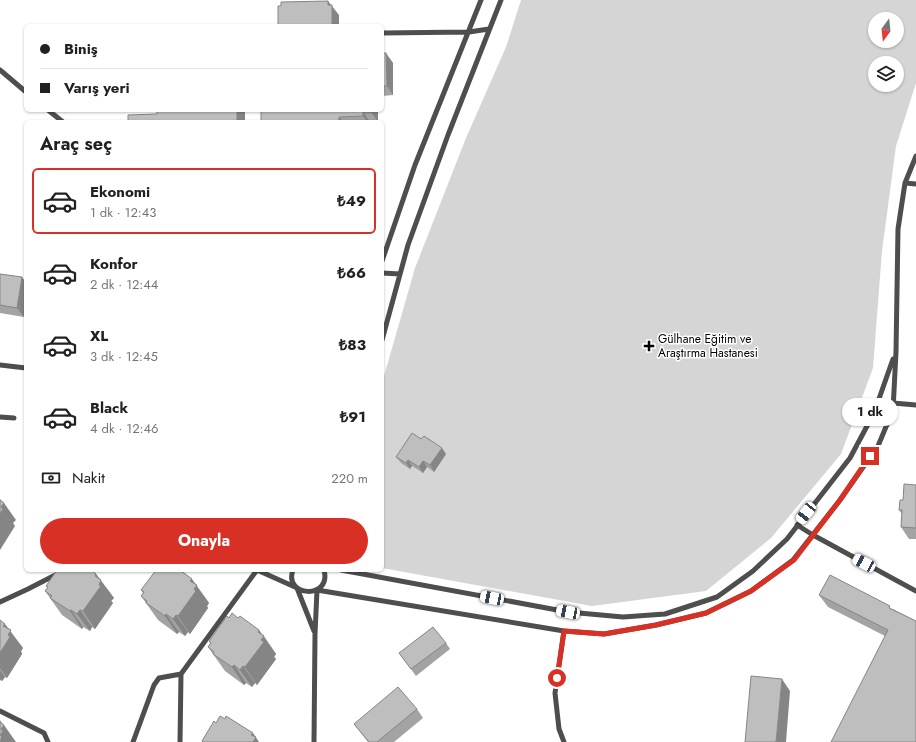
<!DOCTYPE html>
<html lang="tr">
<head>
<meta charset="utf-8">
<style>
	body { margin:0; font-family:Jost,sans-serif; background:#f6f6f6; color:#202124; height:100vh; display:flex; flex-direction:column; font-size:15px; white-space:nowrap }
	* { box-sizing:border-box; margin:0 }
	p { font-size:13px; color:#757577 }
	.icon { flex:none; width:22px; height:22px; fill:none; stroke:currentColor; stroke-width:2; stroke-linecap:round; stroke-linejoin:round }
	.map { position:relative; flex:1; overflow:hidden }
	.details { position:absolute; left:24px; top:120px; width:360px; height:452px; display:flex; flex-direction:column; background:#fff; border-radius:6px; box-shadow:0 1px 3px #0004 }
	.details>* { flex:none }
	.guide { position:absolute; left:24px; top:24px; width:360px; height:88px; border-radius:6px; box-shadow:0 1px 3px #0004; display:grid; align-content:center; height:88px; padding:0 16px; background:#fff }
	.needle { width:26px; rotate:195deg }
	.tools { position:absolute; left:868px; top:12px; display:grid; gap:8px }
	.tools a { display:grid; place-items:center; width:36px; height:36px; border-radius:50%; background:#fff; box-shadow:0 1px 3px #0004; font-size:20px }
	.end { position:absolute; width:18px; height:18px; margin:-9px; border:5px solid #d93025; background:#fff; box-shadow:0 0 0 2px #fff }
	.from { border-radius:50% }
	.bubble { position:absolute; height:28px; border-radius:14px; background:#fff; box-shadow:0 1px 3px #0004; font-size:13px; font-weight:700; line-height:28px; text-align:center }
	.car { position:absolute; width:12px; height:24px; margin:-12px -6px; border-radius:5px; box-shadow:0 0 3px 1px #0007; background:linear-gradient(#fff 24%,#345 0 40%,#fff 0 76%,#345 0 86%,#fff 0) }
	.guide b { display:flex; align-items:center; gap:14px; height:38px; font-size:15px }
	.guide b+b { border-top:1px solid #e0e0e0 }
	.guide i { width:10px; height:10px; background:#202124 }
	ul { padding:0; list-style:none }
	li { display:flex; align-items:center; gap:12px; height:66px; margin:0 8px 6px; padding:0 8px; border:2px solid transparent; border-radius:6px }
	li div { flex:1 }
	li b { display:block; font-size:15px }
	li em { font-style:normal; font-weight:700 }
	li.selected { border-color:#d93025 }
	li>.icon { width:36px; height:36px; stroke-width:1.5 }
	h2 { padding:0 16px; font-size:18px; line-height:48px }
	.pay { display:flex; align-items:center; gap:10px; height:44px; padding:0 16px; font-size:15px }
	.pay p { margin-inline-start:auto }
	.button { display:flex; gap:8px; margin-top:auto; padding:8px 16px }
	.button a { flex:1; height:46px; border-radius:24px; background:#d93025; color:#fff; font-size:16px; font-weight:700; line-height:46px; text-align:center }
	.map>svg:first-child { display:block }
	.green { fill:#d5d5d5; fill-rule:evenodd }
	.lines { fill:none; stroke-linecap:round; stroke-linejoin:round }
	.service { stroke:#4e4e4e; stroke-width:5 }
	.wall { fill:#a3a3a3 }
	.shaded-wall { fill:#858585 }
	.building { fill:#bebebe; stroke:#858585 }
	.route { stroke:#d93025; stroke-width:5 }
	.poi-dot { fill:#000; stroke:#fff; stroke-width:1.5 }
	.labels { text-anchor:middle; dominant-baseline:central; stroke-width:3; stroke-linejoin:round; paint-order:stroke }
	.poi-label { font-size:12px; fill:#000; stroke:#fff; text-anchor:start }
</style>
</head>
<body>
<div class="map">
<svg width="916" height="742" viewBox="0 0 916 742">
	<rect width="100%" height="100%" fill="#fff"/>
	<path class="green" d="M521 0H916V83L896 146 882 251 873 368 841 454 771 538 706 591 592 606 382 568V383L415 268 466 138 506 47ZM875 19H897V41H875ZM875 63H897V85H875Z"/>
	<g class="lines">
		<path class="service" d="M382 33 469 32 489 29
			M0 70 26 92
			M48 110 63 122
			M905 183 916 184
			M382 261 415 165 481 0
			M382 273 400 274
			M382 340 408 245 448 135 501 0
			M0 365 26 368
			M893 403 916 405
			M0 417 14 418
			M797 525 813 535 916 591
			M257 570 295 587
			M293 570C283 597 332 600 324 570
			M341 570 568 612 623 617 665 614 717 597 753 571 787 539 850 458 874 413 893 359
			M297 588 314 631
			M0 602 28 589 65 570
			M564 631 555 693 559 729 564 742
			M0 711 44 733 48 742
			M133 742 154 685 159 678 181 674
			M180 742 181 674 257 570
			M314 742 315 634 317 590 564 631 604 634 656 625 706 613 751 591 793 560 840 500 878 446 893 410 896 352 898 229 905 183 916 156"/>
	</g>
	<path class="wall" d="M382 50 393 63V95L382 96Z
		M261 110H378V122H261Z
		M0 274 22 277 26 283V300L24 317 0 313Z
		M421 439 446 454 434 472 427 467 423 473 412 466 410 469 401 463 396 457Z
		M916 485V539H909L901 527 902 514 899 510 903 500Z
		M96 574 114 598 111 601 113 603 95 629 92 627 90 631 83 627 82 629 62 615 45 591 48 588 46 586Z
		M196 585 209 603 207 606 208 608 190 634 188 632 185 636 179 632 177 634 158 620 141 596 143 593 141 590Z
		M819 595 893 609 916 621 885 636 828 607Z
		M229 618H238L264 636 276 654 274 657 276 659 257 685 255 683 252 687 246 683 244 685 225 671 208 647 210 644 209 641Z
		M0 620 9 630 23 648 21 651 22 654 7 678 5 677 2 681 0 680Z
		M446 643 450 649 416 676 399 653Z
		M417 709 423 718 394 742H368L354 724Z"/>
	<path class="shaded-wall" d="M328 1 339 15V26H332L328 5Z
		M382 50 386 55V53L393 63V95L387 86Z
		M237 110H245V122H237Z
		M371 110H378V122L371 112Z
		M363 112 370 122H367L363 116Z
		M339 117 343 122H339Z
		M22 277 26 283V300L24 317 17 308Z
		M442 448 446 454 434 472 430 465Z
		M408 460 412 466 410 469 406 463Z
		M423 461 427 467 423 473 419 467Z
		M0 499 3 503H4L16 520 13 523 15 526 0 550V514L1 507Z
		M96 574 114 598 111 601 113 603 95 629 83 611 95 576Z
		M192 579 209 603 207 606 208 608 190 634 178 616 190 581Z
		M71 610 83 627 82 629 70 611Z
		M80 610 92 627 90 631 77 614Z
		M166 614 179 632 177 634 165 616Z
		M176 615 188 632 185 636 173 619Z
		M5 624 23 648 21 651 22 654 7 678 0 668V653L8 635 3 626Z
		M259 630 276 654 274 657 276 659 257 685 245 667 261 640 258 632Z
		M234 665 246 683 244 685 232 667Z
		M243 666 255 683 252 687 240 670Z
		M0 670 5 677 2 681 0 679Z
		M782 679 790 691 786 742H776Z
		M0 720 3 725H4L16 742H0L1 729Z
		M253 733 259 742H253L251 735Z"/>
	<path class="building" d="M328 1V5H332V26H278V6H281V2Z
		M382 50 383 53H386L387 86H382Z
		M157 110H237V122H128V115L157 114Z
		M261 110H371V112H363V116L339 117V122H261Z
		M0 274 22 277 17 308 0 305Z
		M412 433 421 439 424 436 442 448 430 465 423 461 419 467 408 460 406 463 396 457Z
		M904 484 916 485V528L901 527 902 510H899L900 500H903Z
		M0 500 4 503 1 507 3 509 0 514Z
		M57 570H91L96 574 95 576 101 580 99 585 101 586 83 611 80 610 77 614 71 610 70 611 50 598 52 596 45 591 48 587 46 586Z
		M156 570H180L192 579 190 581 197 585 194 589 196 591 178 616 176 615 173 619 166 614 165 616 146 603 147 601 141 596 144 592 141 590Z
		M830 575 890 606 889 608 916 621V742H831L888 630 819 595Z
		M232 613 238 618 240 616 259 630 258 632 264 636 261 640 264 642 245 667 243 666 240 670 234 665 232 667 213 654 214 652 208 647 211 643 209 641 227 616 229 618Z
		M0 620 5 624 3 626 11 630 8 635 10 637 0 653Z
		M433 627 446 643 411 669 399 653Z
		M751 676 782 679 776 742H745Z
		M398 687 417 709 377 742H369L354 724Z
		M220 716 225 719 226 716 253 733 251 735 256 737 253 742H203L202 741 214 721 216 723Z
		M0 722 4 725 1 729 3 731 0 736Z"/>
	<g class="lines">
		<path class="route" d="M557 678 564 631 604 634 656 625 706 613 751 591 794 560 840 500 870 456"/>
	</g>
	<path class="poi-dot" d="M647 340h4v4h4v4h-4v4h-4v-4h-4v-4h4z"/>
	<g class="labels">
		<g class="poi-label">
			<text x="658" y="339">Gülhane Eğitim ve<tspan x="658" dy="14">Araştırma Hastanesi</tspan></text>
		</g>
	</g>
</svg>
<div class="tools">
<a><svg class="needle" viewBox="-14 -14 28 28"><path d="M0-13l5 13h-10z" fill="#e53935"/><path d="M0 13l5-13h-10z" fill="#757577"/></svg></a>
<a><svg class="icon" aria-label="layers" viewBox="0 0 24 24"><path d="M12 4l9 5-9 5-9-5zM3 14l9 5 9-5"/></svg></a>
</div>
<i class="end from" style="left:557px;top:678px"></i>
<i class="end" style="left:870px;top:456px"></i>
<div class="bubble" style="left:842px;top:398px;width:56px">1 dk</div>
<i class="car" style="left:806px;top:513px;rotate:218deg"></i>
<i class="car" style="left:864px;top:563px;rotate:298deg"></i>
<i class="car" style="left:492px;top:598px;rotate:281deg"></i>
<i class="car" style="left:568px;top:612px;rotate:281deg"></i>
<div class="guide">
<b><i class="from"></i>Biniş</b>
<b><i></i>Varış yeri</b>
</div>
<section class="details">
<h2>Araç seç</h2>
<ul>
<li class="selected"><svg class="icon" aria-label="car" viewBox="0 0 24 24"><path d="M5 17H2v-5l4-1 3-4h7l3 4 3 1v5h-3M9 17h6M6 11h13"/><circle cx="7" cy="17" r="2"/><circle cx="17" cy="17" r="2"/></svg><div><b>Ekonomi</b><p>1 dk · 12:43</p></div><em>₺49</em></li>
<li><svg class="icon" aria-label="car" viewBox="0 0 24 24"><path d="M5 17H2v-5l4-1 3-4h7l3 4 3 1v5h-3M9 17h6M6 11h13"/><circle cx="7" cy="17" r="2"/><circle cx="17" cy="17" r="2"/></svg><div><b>Konfor</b><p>2 dk · 12:44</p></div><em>₺66</em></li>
<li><svg class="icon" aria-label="car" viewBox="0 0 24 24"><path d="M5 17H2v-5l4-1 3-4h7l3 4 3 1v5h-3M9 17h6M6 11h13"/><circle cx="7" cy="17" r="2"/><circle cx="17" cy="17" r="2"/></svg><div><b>XL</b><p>3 dk · 12:45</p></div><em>₺83</em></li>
<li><svg class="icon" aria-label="car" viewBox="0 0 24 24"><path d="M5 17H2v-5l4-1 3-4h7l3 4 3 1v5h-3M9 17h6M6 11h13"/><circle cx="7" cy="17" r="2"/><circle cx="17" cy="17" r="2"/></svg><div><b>Black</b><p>4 dk · 12:46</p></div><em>₺91</em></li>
</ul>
<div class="pay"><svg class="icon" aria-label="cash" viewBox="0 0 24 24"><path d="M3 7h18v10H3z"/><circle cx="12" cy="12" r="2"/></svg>Nakit<p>220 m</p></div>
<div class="button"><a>Onayla</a></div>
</section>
</div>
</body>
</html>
